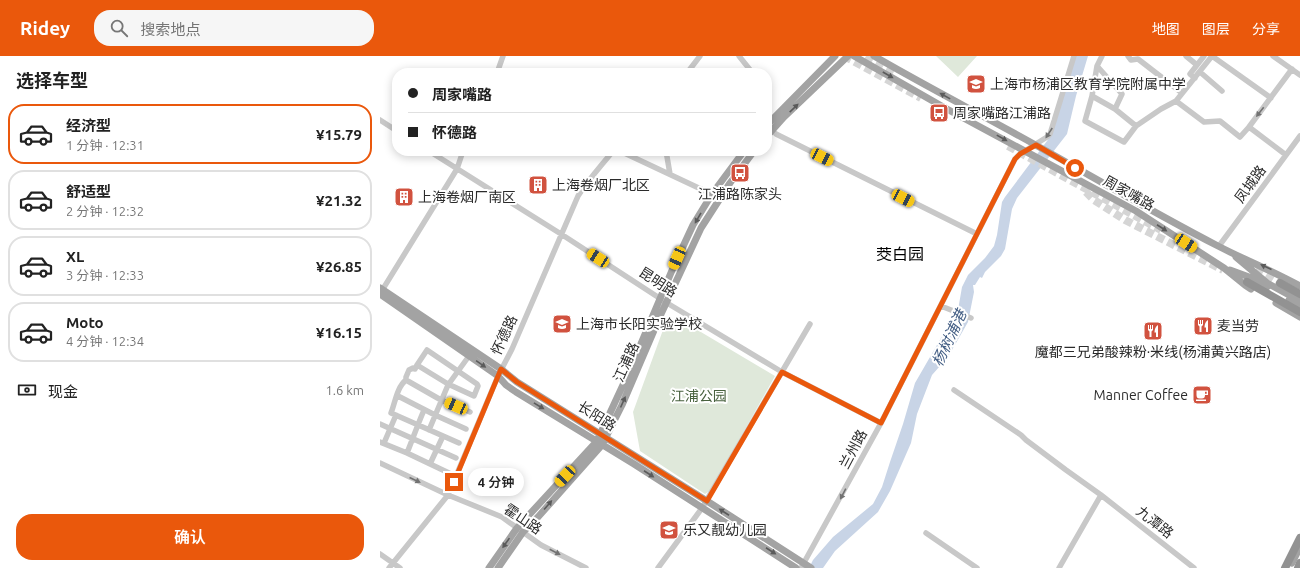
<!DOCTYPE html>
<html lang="zh">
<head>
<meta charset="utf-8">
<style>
	body { margin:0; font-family:Ubuntu,"Noto Sans SC",sans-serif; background:#f6f6f6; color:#222; height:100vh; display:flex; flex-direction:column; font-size:15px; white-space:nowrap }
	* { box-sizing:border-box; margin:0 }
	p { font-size:13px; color:#767676 }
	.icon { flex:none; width:22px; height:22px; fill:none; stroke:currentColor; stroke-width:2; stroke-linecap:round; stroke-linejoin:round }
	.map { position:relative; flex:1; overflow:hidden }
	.side { display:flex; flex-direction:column; background:#fff; width:380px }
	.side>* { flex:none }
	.top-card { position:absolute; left:12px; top:12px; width:380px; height:88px; border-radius:16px; box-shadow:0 2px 10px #0003; display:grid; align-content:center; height:88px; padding:0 16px; background:#fff }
	.end { position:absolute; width:18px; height:18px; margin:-9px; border:5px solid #ea580c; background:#fff; box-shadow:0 0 0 2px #fff }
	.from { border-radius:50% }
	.bubble { position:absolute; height:28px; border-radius:14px; background:#fff; box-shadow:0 2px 10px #0003; font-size:13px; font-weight:600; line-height:28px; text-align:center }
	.car { position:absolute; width:12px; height:24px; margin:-12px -6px; border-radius:5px; box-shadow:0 0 3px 1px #0007; background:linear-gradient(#f5c518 24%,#345 0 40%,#f5c518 0 76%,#345 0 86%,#f5c518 0) }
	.top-card b { display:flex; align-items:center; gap:14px; height:38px; font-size:15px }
	.top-card b+b { border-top:1px solid #e0e0e0 }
	.top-card i { width:10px; height:10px; background:#222 }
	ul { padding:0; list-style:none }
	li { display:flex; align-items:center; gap:12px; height:60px; margin:0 8px 6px; padding:0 8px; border:2px solid #e0e0e0; border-radius:16px }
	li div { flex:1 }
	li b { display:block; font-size:15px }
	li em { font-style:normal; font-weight:600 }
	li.active { border-color:#ea580c }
	li>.icon { width:36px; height:36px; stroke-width:1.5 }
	h2 { padding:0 16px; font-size:18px; line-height:48px }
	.pay { display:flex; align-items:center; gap:10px; height:44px; padding:0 16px; font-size:15px }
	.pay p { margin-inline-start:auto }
	.cta { display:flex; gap:8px; margin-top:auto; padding:8px 16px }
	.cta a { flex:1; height:46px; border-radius:16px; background:#ea580c; color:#fff; font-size:16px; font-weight:600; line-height:46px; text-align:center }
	header { display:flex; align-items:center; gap:24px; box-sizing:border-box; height:56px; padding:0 20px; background:#ea580c; color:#fff }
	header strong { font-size:19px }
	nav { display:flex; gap:22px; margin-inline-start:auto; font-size:14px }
	.search { width:280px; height:36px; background:#f6f6f6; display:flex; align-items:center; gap:10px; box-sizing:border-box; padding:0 14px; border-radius:16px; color:#767676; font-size:15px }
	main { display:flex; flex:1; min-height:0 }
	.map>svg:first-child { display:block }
	.green { fill:#dfe8da }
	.water { fill:#c8d4e6 }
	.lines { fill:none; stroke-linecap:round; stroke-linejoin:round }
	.highway-tunnel { stroke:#d5d5d5; stroke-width:8; stroke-dasharray:8 4; stroke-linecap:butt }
	.minor { stroke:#c8c8c8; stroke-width:5.5 }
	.major { stroke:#a3a3a3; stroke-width:7 }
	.highway { stroke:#929292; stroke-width:8 }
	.oneway { fill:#5b5b5b }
	.oneway2 { fill:#727272 }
	.route { stroke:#ea580c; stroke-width:5 }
	.labels { text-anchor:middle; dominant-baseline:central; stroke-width:4; stroke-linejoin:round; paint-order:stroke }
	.poi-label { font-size:14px; fill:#2b2b2b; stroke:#fff; text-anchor:start }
	.street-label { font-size:14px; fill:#2b2b2b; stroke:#fff }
	.park-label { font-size:14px; fill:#48613e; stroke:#fff }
	.water-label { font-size:15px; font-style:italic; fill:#435e84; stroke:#fff }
	.quarter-label { font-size:16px; fill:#000; stroke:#fff }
</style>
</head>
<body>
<header>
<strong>Ridey</strong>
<div class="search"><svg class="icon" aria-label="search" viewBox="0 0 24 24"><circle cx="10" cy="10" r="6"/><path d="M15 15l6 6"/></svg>搜索地点</div>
<nav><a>地图</a><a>图层</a><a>分享</a></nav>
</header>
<main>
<section class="side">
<h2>选择车型</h2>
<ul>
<li class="active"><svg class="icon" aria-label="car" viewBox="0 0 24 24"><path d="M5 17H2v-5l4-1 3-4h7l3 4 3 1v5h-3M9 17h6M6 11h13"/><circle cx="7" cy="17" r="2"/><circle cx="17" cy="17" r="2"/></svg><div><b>经济型</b><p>1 分钟 · 12:31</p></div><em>¥15.79</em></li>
<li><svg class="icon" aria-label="car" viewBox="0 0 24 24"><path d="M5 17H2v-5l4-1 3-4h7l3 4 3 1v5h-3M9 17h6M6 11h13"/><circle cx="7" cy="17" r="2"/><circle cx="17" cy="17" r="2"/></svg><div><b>舒适型</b><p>2 分钟 · 12:32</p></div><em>¥21.32</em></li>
<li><svg class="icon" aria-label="car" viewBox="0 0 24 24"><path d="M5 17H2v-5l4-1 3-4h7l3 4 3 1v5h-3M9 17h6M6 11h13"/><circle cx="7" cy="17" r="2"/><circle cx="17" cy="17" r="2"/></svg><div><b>XL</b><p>3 分钟 · 12:33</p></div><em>¥26.85</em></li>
<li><svg class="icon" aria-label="car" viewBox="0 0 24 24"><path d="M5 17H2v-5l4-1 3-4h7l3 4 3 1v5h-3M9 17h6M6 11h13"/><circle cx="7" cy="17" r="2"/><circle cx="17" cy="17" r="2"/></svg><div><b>Moto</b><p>4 分钟 · 12:34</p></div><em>¥16.15</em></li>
</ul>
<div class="pay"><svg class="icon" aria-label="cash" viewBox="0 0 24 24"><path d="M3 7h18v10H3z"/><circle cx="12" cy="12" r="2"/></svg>现金<p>1.6 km</p></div>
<div class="cta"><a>确认</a></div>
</section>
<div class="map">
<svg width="920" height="512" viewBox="0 0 920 512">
	<rect width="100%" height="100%" fill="#fff"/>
	<path class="green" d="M556 0H597L578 21Z
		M287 263H299L395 320 331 434 325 438 260 395 253 356Z"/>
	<path class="water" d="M696 0H708L696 40 687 78 637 142 632 153 625 193 621 200 605 216 602 222 600 221 595 229H593L594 236 588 266 568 301 552 319 537 358 531 387 510 435 498 456 455 495 443 512H429L433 504 453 481 493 448 502 431 510 406 523 368 535 327 561 282 572 267 578 254 582 231 588 219 605 202 614 190 617 179 622 146 625 141 670 81Z"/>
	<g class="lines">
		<path class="highway-tunnel" d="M464 0 541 42
			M486 0 517 17
			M628 90 781 174
			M706 136 714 144 745 164 843 214
			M866 206 900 227"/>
		<path class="minor" d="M359 0 371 15
			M722 0 717 10 742 38 735 53
			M748 0 751 4 758 3 802 37
			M806 0 817 9
			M832 0 891 42
			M893 0 920 19
			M717 10 712 40 735 53 756 70
			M820 16 842 35
			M117 17 123 0
			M307 17 320 0
			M815 22 810 18 824 0
			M712 40 705 65 744 86 756 70 781 53 796 45 832 0
			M796 45 824 66 840 65 860 81 869 71
			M0 64 17 75
			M389 72 396 78 597 178
			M49 95 181 178 287 247 402 316 501 367
			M240 95 340 142
			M286 95 290 118
			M906 99 869 71 912 13
			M839 190 920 80
			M1 236 77 113 83 95
			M561 250 591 262
			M47 294 97 328 98 330 94 340 68 328 37 309Z
			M37 309 35 313 33 312 29 314 26 321V324C17 331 15 347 11 357L79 387
			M26 324 61 344 90 356
			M574 334 641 379 646 384 686 414 721 439 814 512
			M18 340 55 359 86 373
			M0 368 76 402
			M49 374 68 329 89 300
			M0 386 27 397 69 417
			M4 387 16 359
			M27 397C33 382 38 368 44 354
			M0 407 68 439 122 461 161 489 206 512
			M50 408 63 380
			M546 477 597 512
			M0 498 20 512
			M9 512 68 439 118 320 132 293 198 140C208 124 221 110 233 95
			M278 512 322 452 430 268
			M421 512 501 367 635 103 640 98 667 81 670 78 694 0
			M679 512 721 439"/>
		<path class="major" d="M474 0 565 52 756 155 844 212 865 229 871 233
			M494 0C549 32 606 61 661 92 720 125 778 159 838 190 865 204 893 215 920 230
			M387 69 455 0
			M387 80 404 61 468 0
			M856 201 887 227 920 245
			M850 214 869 221 887 231
			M0 232 121 313 137 326 327 445 431 512
			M0 238 118 320 126 329 136 336 254 408 416 512
			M909 244 920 250
			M896 247 920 261
			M912 507 920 491
			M109 512 137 472 217 385 249 316 293 212 313 169 332 138 364 95
			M118 512 143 476 158 461 222 389 242 349 281 258 321 172 350 127 374 95"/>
		<path class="highway" d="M867 226 920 256
			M900 227 920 238
			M905 512 920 482
			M918 512 920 507"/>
	</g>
	<defs><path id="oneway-solid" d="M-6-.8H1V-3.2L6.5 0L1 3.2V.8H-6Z"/></defs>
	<g class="oneway">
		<use href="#oneway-solid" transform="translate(508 19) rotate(30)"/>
		<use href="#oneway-solid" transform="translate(565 40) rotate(-151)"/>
		<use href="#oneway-solid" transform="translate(414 52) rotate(-44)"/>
		<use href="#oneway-solid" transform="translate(622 82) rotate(29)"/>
		<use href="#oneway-solid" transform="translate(318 162) rotate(120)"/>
		<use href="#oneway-solid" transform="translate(782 172) rotate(33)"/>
		<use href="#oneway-solid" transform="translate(886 211) rotate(-156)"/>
		<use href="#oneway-solid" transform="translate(101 308) rotate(35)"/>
		<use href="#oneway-solid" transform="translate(243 346) rotate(-66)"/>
		<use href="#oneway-solid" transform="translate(159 350) rotate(31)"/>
		<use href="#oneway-solid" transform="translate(269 418) rotate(33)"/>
		<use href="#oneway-solid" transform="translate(168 449) rotate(-49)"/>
		<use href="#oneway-solid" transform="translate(344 456) rotate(-147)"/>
		<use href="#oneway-solid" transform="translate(126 487) rotate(125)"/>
		<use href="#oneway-solid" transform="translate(391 495) rotate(33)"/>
	</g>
	<g class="oneway2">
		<use href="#oneway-solid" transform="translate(880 56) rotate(128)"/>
		<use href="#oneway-solid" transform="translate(669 77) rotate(123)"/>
		<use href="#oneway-solid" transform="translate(35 424) rotate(25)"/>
		<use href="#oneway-solid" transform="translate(463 438) rotate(118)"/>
		<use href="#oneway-solid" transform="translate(175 496) rotate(27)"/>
	</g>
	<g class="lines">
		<path class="route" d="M74 426 121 313 137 326 327 445 402 316 501 367 635 103 640 98 656 89 695 112"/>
	</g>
	<defs>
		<symbol id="school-square" viewBox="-11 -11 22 22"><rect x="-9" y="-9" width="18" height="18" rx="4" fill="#d1523f" stroke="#fff"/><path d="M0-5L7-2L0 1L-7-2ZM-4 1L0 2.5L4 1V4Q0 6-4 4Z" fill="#fff"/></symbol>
		<symbol id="bus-square" viewBox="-11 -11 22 22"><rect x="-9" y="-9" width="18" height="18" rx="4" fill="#d1523f" stroke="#fff"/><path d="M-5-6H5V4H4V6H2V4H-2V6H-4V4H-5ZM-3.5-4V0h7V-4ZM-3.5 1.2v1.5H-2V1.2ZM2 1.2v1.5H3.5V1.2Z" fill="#fff"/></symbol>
		<symbol id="building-square" viewBox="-11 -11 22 22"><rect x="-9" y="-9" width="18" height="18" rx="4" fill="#d1523f" stroke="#fff"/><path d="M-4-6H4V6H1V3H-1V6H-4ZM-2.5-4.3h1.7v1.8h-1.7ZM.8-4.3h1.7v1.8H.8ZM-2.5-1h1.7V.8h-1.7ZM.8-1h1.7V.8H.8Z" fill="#fff"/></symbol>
		<symbol id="restaurant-square" viewBox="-11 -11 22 22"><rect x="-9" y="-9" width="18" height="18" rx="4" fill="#d1523f" stroke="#fff"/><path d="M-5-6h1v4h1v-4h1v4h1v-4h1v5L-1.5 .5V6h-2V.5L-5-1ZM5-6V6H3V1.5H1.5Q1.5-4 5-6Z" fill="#fff"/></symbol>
		<symbol id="cafe-square" viewBox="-11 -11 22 22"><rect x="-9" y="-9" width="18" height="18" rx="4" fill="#d1523f" stroke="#fff"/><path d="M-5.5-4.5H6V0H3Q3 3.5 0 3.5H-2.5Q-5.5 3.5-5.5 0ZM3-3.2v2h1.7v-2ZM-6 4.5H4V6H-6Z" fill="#fff"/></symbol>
	</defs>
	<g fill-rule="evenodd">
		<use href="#school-square" x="585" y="17" width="22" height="22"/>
		<use href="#bus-square" x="548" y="46" width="22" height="22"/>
		<use href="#bus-square" x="349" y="106" width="22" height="22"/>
		<use href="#building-square" x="147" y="118" width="22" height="22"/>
		<use href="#building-square" x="13" y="130" width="22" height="22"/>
		<use href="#school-square" x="171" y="257" width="22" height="22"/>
		<use href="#restaurant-square" x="812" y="259" width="22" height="22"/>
		<use href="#restaurant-square" x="762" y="264" width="22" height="22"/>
		<use href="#cafe-square" x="811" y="328" width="22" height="22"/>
		<use href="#school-square" x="278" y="463" width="22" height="22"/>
	</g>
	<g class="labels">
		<g class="poi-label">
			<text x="610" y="28">上海市杨浦区教育学院附属中学</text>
			<text x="573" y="57">周家嘴路江浦路</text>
			<text x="172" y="129">上海卷烟厂北区</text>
			<text x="360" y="138" text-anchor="middle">江浦路陈家头</text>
			<text x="38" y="141">上海卷烟厂南区</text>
			<text x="196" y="268">上海市长阳实验学校</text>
			<text x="837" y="270">麦当劳</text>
			<text x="773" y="296" text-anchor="middle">魔都三兄弟酸辣粉·米线(杨浦黄兴路店)</text>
			<text x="808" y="339" text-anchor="end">Manner Coffee</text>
			<text x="303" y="474">乐又靓幼儿园</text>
		</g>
		<g class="street-label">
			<text transform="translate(870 128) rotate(-54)">凤城路</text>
			<text transform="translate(749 137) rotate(29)">周家嘴路</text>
			<text transform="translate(278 226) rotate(33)">昆明路</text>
			<text transform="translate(124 279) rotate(-65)">怀德路</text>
			<text transform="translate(246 306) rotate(-66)">江浦路</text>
			<text transform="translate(217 360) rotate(32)">长阳路</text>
			<text transform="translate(473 393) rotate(-62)">兰州路</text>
			<text transform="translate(143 463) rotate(34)">霍山路</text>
			<text transform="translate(775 466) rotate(38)">九潭路</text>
		</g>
		<g class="park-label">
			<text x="319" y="340">江浦公园</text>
		</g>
		<g class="water-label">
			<text transform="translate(569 282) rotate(-65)">杨树浦港</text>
		</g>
		<g class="quarter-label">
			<text x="520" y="198">茭白园</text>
		</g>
	</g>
</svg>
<i class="end from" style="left:695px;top:112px"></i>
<i class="end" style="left:74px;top:426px"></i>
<div class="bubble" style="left:88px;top:412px;width:56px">4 分钟</div>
<i class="car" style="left:442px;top:101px;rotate:116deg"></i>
<i class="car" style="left:523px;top:142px;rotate:117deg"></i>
<i class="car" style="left:806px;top:187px;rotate:123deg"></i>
<i class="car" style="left:218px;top:202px;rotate:303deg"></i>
<i class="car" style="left:297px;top:202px;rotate:204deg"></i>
<i class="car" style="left:76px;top:350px;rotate:293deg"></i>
<i class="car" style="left:185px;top:420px;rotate:223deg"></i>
<div class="top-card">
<b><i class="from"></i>周家嘴路</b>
<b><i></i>怀德路</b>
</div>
</div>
</main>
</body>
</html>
